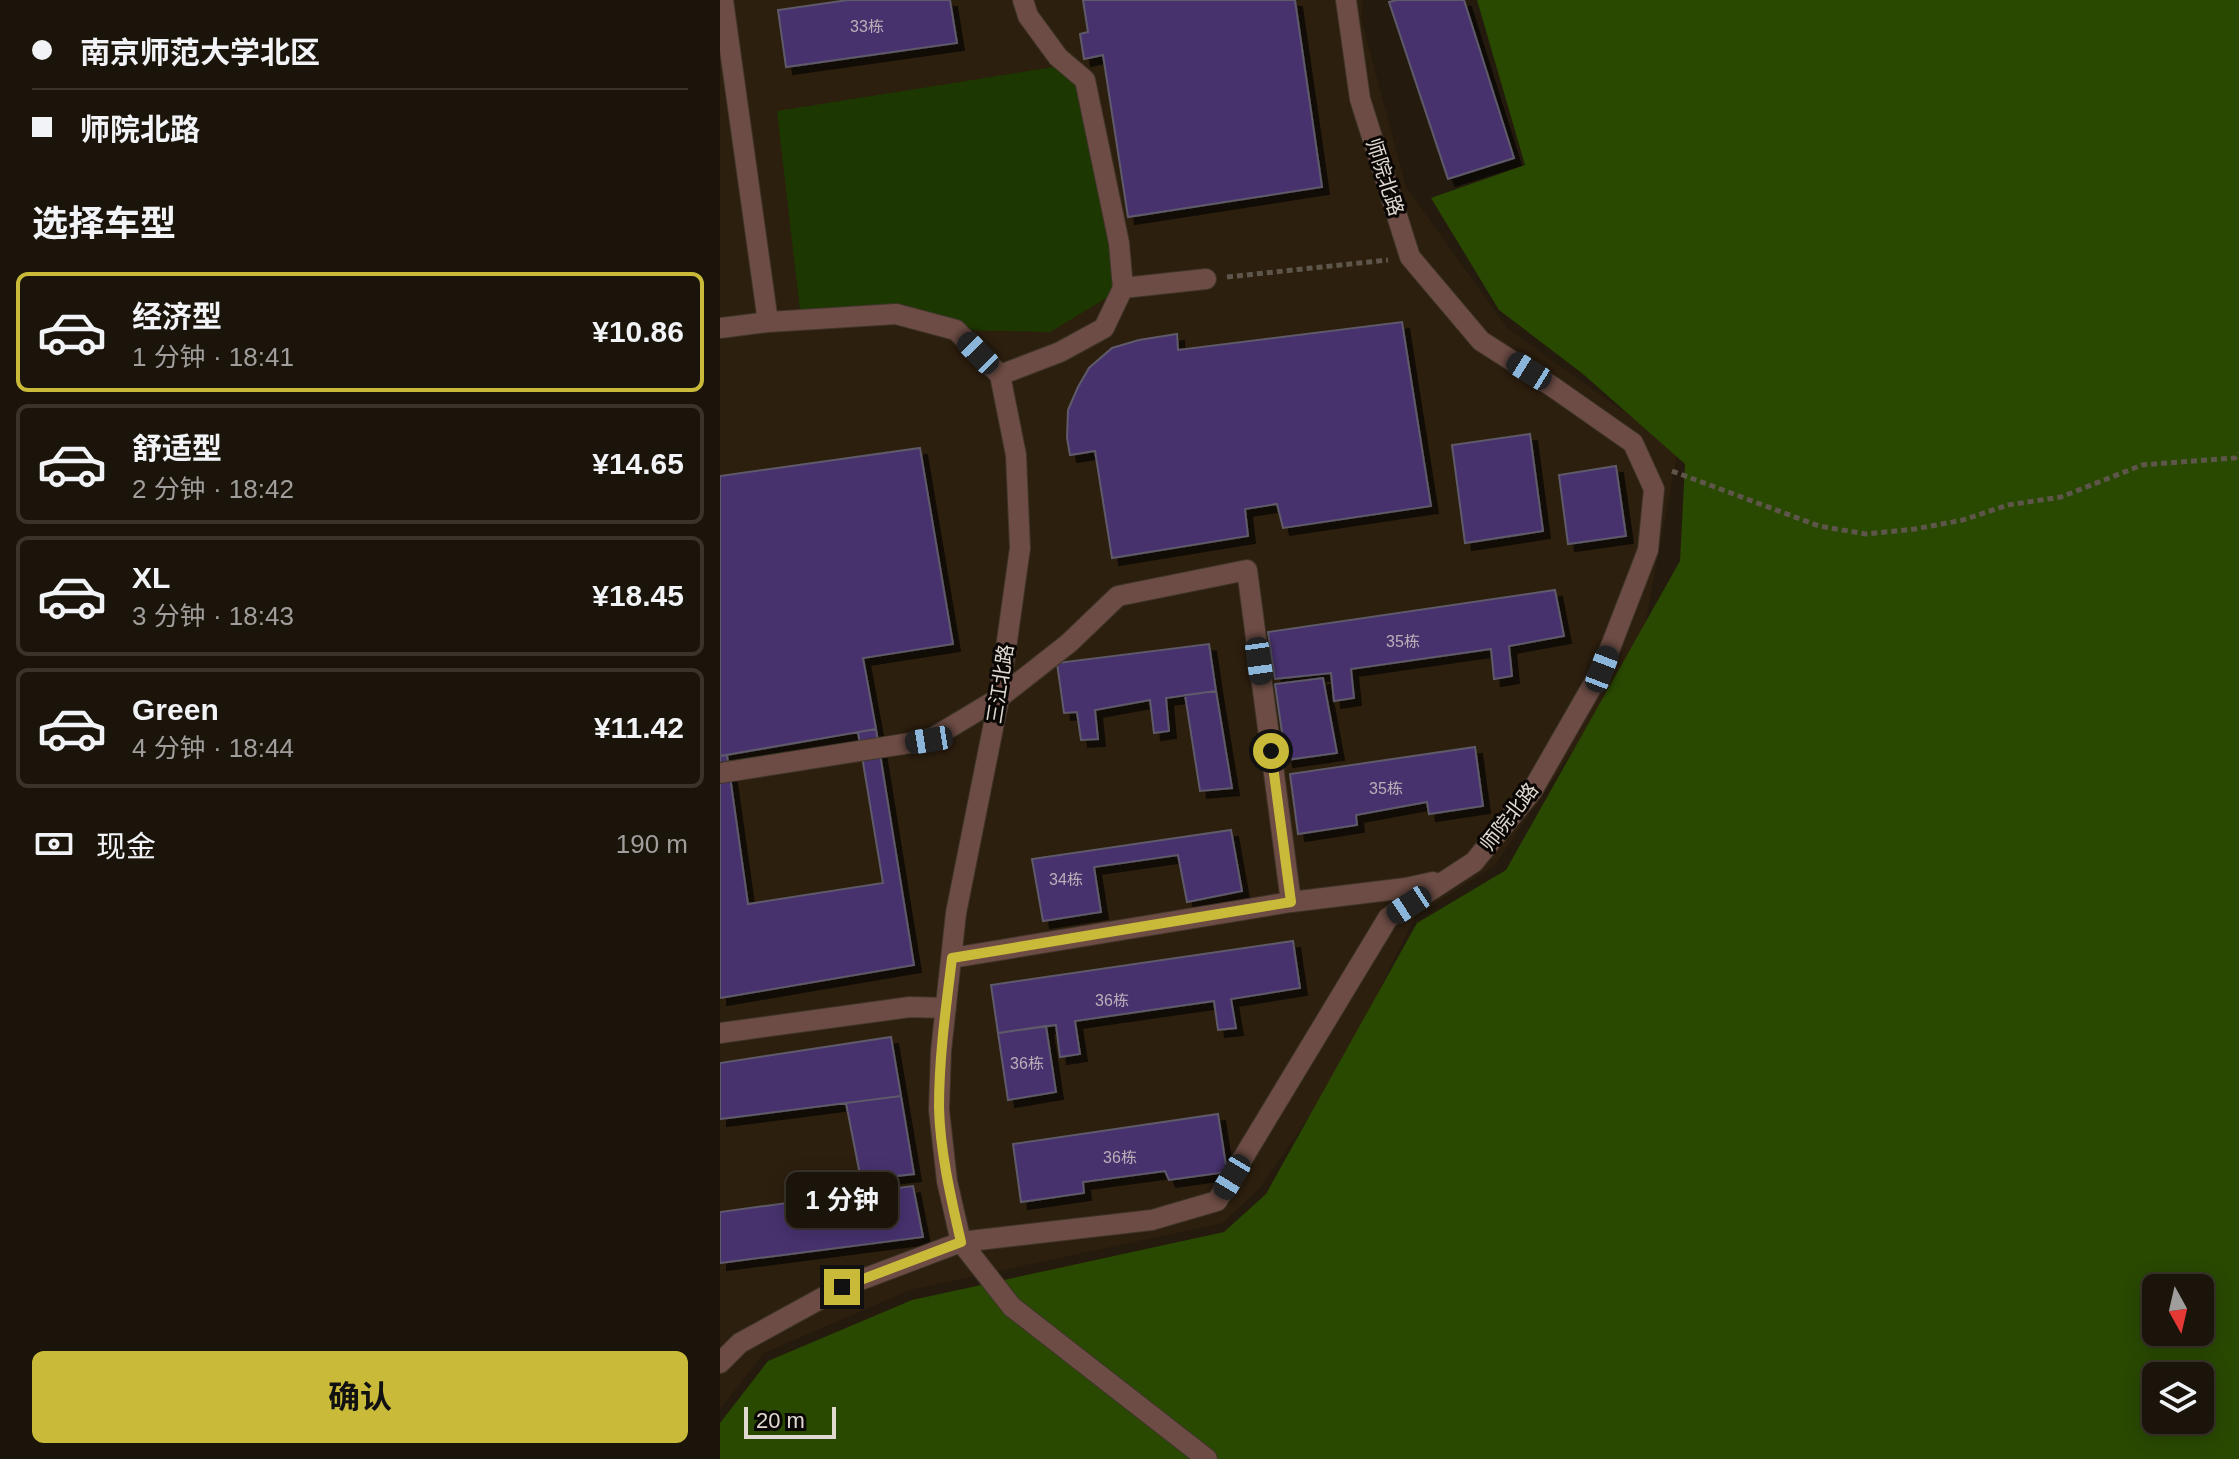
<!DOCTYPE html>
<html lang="zh">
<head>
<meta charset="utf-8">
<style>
	body { margin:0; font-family:Helvetica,"Noto Sans SC",sans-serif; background:#282118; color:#f1f3f6; height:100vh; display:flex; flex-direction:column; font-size:30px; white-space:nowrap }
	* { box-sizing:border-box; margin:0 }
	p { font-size:26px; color:#a09e9c }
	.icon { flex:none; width:44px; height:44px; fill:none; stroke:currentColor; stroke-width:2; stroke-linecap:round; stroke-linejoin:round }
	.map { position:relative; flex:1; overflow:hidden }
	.panel { display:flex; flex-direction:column; background:#1b140a; width:720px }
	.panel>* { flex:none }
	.top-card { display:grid; align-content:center; height:176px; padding:0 32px; background:#1b140a }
	.needle { width:52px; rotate:172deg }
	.controls { position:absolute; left:1422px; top:1274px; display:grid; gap:16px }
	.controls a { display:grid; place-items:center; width:72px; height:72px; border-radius:12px; background:#1b140a; box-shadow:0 4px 20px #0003,0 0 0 2px #39332b; font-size:40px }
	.scale { position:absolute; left:24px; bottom:20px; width:92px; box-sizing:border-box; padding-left:8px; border:4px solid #e0d9d1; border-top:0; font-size:22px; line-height:28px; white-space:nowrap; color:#e0d9d1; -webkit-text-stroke:6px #0a0603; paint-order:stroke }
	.end { position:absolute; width:36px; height:36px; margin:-18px; border:10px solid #c9ba3a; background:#111; box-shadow:0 0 0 4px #111 }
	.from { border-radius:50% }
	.bubble { position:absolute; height:56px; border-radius:12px; background:#1b140a; box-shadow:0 4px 20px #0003,0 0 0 2px #39332b; font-size:26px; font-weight:700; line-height:56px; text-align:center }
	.car { position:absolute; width:24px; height:48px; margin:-24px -12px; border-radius:10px; box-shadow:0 0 6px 2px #0007; background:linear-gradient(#222 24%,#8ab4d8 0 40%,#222 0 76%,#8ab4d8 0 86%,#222 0) }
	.top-card b { display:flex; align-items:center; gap:28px; height:76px; font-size:30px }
	.top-card b+b { border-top:2px solid #39332b }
	.top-card i { width:20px; height:20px; background:#f1f3f6 }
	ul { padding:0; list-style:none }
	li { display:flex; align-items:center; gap:24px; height:120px; margin:0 16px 12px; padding:0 16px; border:4px solid #39332b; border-radius:12px }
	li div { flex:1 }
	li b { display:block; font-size:30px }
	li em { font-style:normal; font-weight:700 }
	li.current { border-color:#c9ba3a }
	li>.icon { width:72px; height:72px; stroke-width:1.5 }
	h2 { padding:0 32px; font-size:36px; line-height:96px }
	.pay { display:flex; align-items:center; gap:20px; height:88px; padding:0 32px; font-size:30px }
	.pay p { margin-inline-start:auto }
	.action { display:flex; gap:16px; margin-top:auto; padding:16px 32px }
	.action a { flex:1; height:92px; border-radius:12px; background:#c9ba3a; color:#111; font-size:32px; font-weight:700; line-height:92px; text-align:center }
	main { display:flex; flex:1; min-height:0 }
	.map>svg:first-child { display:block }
	.built { fill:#2d1f0e }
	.green { fill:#1d3700 }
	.forest { fill:#294900; fill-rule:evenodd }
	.building { fill:#47316e; stroke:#5e5a6a; stroke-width:2; filter:url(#shadow) }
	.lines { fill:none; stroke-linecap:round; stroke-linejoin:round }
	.minor-casing { stroke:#3e3529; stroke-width:22 }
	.path { stroke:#5f564b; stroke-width:5; stroke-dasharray:6 4; stroke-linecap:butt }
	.minor { stroke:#6c4c44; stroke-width:20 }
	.route { stroke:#c9ba3a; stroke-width:10 }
	.labels { text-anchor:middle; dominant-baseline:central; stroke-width:6; stroke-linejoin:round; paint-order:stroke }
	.number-label { font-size:16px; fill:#baafb8 }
	.street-label { font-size:20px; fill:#e0d9d1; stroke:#0a0603 }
</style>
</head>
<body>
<main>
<section class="panel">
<div class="top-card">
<b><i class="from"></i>南京师范大学北区</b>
<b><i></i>师院北路</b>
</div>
<h2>选择车型</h2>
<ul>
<li class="current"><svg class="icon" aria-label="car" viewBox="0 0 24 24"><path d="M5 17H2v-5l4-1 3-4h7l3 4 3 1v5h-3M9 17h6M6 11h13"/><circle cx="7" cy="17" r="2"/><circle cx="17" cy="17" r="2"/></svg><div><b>经济型</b><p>1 分钟 · 18:41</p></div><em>¥10.86</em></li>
<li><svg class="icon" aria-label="car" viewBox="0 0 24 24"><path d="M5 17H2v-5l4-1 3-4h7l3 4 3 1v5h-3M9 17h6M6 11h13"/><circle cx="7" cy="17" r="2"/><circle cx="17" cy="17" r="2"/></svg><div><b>舒适型</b><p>2 分钟 · 18:42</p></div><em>¥14.65</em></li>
<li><svg class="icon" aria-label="car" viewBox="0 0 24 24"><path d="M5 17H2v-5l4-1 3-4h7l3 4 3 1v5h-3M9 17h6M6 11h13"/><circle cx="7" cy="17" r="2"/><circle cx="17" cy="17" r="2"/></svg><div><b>XL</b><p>3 分钟 · 18:43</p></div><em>¥18.45</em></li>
<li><svg class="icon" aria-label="car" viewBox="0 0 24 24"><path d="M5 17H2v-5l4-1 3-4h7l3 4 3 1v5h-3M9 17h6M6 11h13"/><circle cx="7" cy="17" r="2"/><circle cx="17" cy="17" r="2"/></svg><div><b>Green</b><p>4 分钟 · 18:44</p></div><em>¥11.42</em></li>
</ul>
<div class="pay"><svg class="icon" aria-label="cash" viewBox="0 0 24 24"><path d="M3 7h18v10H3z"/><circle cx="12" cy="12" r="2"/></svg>现金<p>190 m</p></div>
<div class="action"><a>确认</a></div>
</section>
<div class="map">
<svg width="1519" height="1459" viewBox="0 0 1519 1459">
	<defs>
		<filter id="shadow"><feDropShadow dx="7" dy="7" stdDeviation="0" flood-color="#0009"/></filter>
	</defs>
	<rect width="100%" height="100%" fill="#241a0e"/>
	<path class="built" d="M0 0H643L641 18 686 187 788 329 958 450 920 652 775 865 695 917 616 1078 539 1189 503 1223 190 1290 44 1353 0 1409Z"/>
	<path class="green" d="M346 65 365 80 403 288 330 332 236 330 176 314 81 319 57 111Z"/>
	<path class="forest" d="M757 0H1519V1459H0V1423L48 1361 192 1300 504 1232 546 1194 697 923 786 870 960 561 965 464 863 374 779 310 711 198 805 165ZM1436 1288H1480V1332H1436ZM1436 1376H1480V1420H1436Z"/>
	<path class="building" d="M128 0H230L237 43 66 67 58 10Z
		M363 0H575L602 187 408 217 383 55 364 59 360 34 368 32Z
		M677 0H744L794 158 728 179 669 2Z
		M682 322 711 506 563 528 557 504 525 509 528 536 392 558 375 451 350 455 347 438 348 410 358 387 369 368 392 348 419 340 457 334 458 350Z
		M810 434 823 531 745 543 732 445Z
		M200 448 233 644 143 658 156 729 0 756V476Z
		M896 466 906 536 848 544 839 475Z
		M835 590 844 636 789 646 792 676 774 679 771 649 631 669 634 698 614 701 611 673 555 679 548 632Z
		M489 644 496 691 446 698 449 731 434 733 430 700 375 710 378 739 361 740 357 712 344 713 337 663Z
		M603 678 617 753 566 760 555 684Z
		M496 691 512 788 480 791 465 695Z
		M156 729 194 965 0 998V756L7 755 28 904 163 883 138 732Z
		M755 747 763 806 709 814 707 802 636 815 637 825 578 834 570 774Z
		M511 830 522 891 467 902 458 855 374 867 381 912 323 921 312 859Z
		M573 941 580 988 511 999 516 1028 498 1030 494 1001 355 1021 360 1054 340 1057 336 1025 278 1033 271 985Z
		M326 1026 336 1092 288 1100 278 1033Z
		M171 1037 181 1096 0 1119V1063Z
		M181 1096 194 1174 141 1180 126 1103Z
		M498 1114 507 1172 449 1180 445 1171 363 1182 364 1193 301 1202 293 1144Z
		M193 1186 203 1237 0 1263V1212Z"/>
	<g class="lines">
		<defs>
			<path id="minor" d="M3 0 48 322 176 314 236 330 280 375 296 455 300 548 279 698 236 913 221 1051 219 1110 227 1181 241 1242 292 1307 487 1459
				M403 288 486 279
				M0 328 48 322
				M280 375 340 352 384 328 403 288 399 243 365 80 338 57 308 16 303 0
				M0 773 209 740 279 698 349 643 398 596 527 570 571 902
				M232 958 571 902 686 888 713 882
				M0 1033 190 1007 226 1008
				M0 1363 20 1343 122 1287 241 1242 432 1220 497 1201 668 918 754 862 812 791 882 669 928 550 934 489 913 443 833 387 761 341 690 257 640 99 626 0"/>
		</defs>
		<use href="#minor" class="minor-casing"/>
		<path class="path" d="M507 277 668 260
			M952 471 1099 526 1146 534 1195 529 1243 520 1288 505 1341 497 1422 465 1515 458 1519 453"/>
		<use href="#minor" class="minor"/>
	</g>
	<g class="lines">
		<path class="route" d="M122 1287 241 1242C231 1198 220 1152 219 1107 219 1057 226 1007 232 958L571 902 551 751"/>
	</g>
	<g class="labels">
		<g class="number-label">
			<text x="147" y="26">33栋</text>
			<text x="683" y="641">35栋</text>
			<text x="666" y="788">35栋</text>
			<text x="346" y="879">34栋</text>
			<text x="392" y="1000">36栋</text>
			<text x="307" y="1063">36栋</text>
			<text x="400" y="1157">36栋</text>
		</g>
		<g class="street-label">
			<text transform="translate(665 177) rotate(72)">师院北路</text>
			<text transform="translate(280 684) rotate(-81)">三江北路</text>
			<text transform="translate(789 817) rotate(-52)">师院北路</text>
		</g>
	</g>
</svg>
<div class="controls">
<a><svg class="needle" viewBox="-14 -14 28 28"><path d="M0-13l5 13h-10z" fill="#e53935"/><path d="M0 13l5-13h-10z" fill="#a09e9c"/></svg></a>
<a><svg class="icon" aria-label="layers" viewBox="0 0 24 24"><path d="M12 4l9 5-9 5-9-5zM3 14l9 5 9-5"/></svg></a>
</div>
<div class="scale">20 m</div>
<i class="end from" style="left:551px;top:751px"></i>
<i class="end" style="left:122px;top:1287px"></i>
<div class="bubble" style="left:66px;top:1172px;width:112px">1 分钟</div>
<i class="car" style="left:258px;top:353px;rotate:316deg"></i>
<i class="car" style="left:809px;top:371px;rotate:302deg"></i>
<i class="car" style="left:539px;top:661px;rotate:172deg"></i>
<i class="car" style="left:882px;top:669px;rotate:21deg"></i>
<i class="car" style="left:209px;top:740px;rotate:261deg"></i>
<i class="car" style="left:689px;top:905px;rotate:237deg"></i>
<i class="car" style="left:512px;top:1177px;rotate:211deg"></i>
</div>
</main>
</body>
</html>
